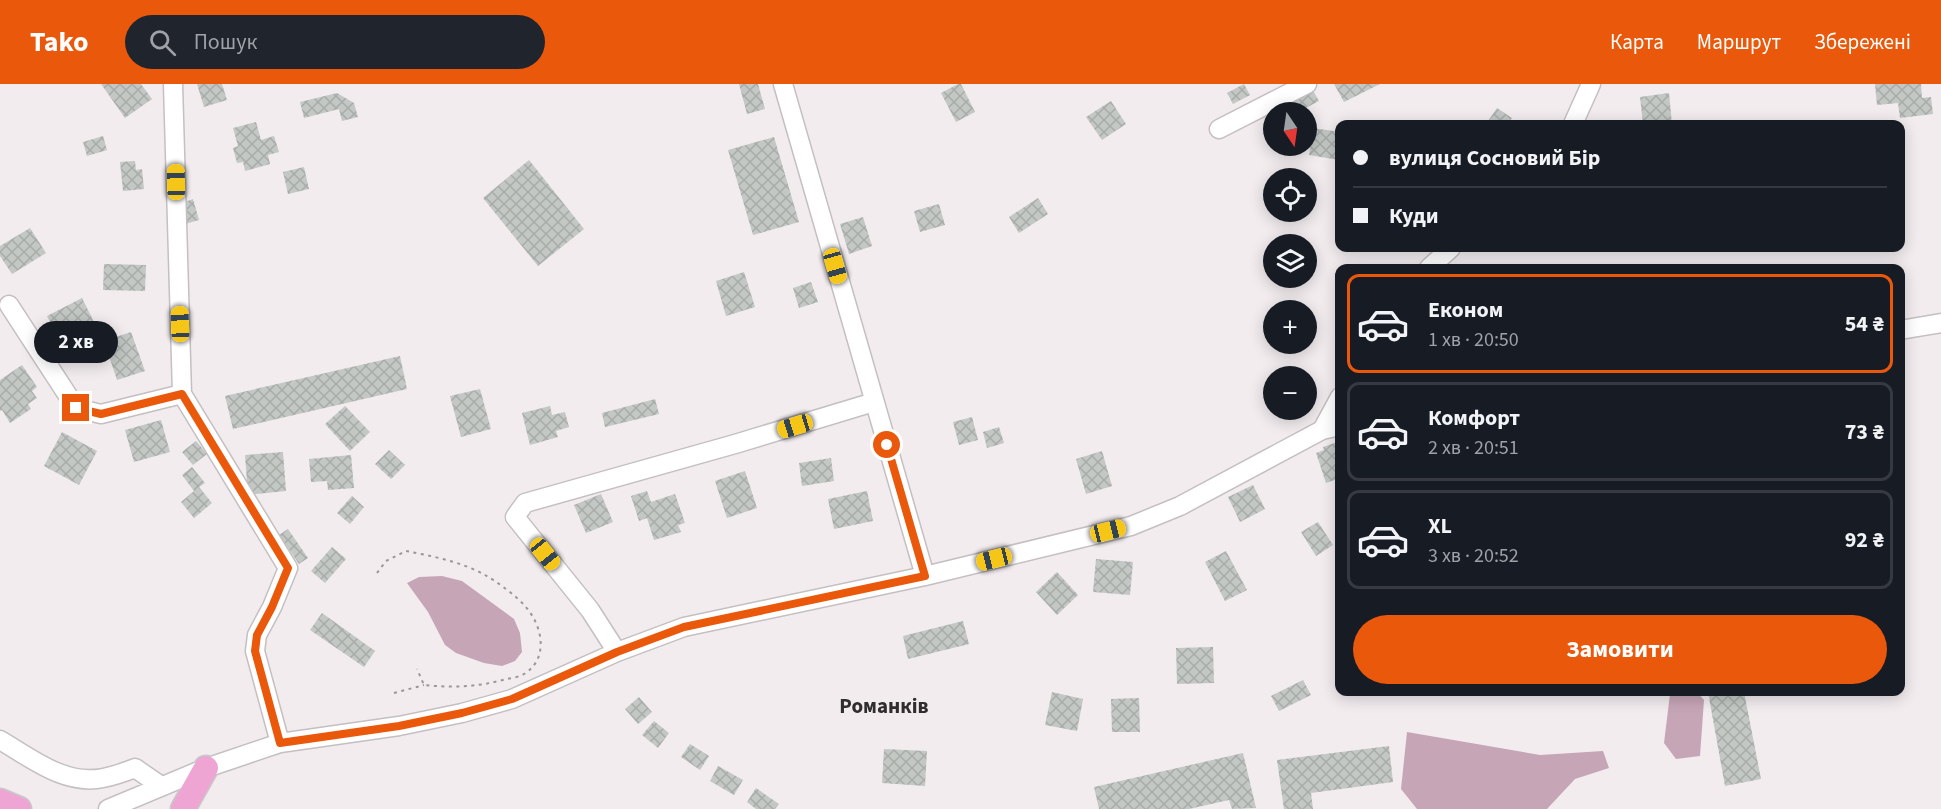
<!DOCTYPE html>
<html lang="uk">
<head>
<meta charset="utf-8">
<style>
	body { margin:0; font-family:"Source Sans 3",sans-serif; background:#20242c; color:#f1f3f6; height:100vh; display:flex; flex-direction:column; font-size:22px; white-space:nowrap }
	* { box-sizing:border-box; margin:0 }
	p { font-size:20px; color:#9ea1a6 }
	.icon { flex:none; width:33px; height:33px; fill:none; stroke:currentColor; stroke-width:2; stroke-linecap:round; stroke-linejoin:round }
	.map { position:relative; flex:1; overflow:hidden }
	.side { position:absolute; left:1335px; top:180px; width:570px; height:432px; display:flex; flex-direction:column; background:#171b24; border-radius:12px; box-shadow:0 3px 15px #0003 }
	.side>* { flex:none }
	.top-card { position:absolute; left:1335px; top:36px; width:570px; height:132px; border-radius:12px; box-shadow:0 3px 15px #0003; display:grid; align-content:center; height:132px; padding:0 18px; background:#171b24 }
	.needle { width:39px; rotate:167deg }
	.buttons { position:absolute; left:1263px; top:18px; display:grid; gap:12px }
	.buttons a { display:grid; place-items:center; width:54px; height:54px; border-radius:50%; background:#171b24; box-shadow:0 3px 15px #0003; font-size:30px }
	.end { position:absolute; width:27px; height:27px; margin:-14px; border:8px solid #ea580c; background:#fff; box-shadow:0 0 0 3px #fff }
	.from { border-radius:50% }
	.bubble { position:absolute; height:42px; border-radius:21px; background:#171b24; box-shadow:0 3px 15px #0003; font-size:20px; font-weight:700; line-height:42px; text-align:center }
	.car { position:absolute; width:18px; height:36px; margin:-18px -9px; border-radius:8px; box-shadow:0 0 4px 2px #0007; background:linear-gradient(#f5c518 24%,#345 0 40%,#f5c518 0 76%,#345 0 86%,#f5c518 0) }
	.top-card b { display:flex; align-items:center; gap:21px; height:57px; font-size:22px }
	.top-card b+b { border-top:2px solid #363941 }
	.top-card i { width:15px; height:15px; background:#f1f3f6 }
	ul { padding:10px 0 0; list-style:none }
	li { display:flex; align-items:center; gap:18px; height:99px; margin:0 12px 9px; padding:0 6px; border:3px solid #363941; border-radius:12px }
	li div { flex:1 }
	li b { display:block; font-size:22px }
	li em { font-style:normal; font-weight:700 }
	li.on { border-color:#ea580c }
	li>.icon { width:54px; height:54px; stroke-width:1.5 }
	.button { display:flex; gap:12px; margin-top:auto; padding:12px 18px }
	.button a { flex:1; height:69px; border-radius:36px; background:#ea580c; color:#fff; font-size:24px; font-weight:700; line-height:69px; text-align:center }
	header { display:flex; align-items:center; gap:36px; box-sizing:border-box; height:84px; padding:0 30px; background:#ea580c; color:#fff }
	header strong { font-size:28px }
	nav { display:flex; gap:33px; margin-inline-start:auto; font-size:21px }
	.search { width:420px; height:54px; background:#20242c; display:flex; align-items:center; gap:15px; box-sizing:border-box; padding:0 21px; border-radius:33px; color:#9ea1a6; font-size:22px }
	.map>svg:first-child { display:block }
	.water { fill:#c6a5b7 }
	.building { fill:url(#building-cross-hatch) }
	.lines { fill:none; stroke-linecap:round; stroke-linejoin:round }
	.minor-casing { stroke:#c5bfc2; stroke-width:21 }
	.major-casing { stroke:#c9c8c9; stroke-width:27 }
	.path { stroke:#9b9698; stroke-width:2; stroke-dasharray:3 4.5; stroke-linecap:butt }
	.minor { stroke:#fff; stroke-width:18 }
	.major { stroke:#efa5d4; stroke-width:24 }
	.route { stroke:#ea580c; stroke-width:8 }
	.labels { text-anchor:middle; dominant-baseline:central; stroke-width:4.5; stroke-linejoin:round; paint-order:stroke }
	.quarter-label { font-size:21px; font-weight:bold; fill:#2f2d2e; stroke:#f2ecef }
</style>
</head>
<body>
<header>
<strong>Tako</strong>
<div class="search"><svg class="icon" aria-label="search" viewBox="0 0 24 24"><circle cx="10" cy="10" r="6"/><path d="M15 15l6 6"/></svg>Пошук</div>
<nav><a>Карта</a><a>Маршрут</a><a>Збережені</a></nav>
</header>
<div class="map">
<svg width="1941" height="725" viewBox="0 0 1941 725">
	<defs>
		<pattern id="building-cross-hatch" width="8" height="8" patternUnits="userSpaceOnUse" patternTransform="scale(1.5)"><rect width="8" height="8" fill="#c3c8c4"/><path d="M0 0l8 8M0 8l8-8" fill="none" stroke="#a8aca9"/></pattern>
	</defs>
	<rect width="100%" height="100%" fill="#f2ecef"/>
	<path class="water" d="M442 492 462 497 514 535 520 549 522 568 515 577 502 582 484 579 456 569 445 561 428 528 407 499 419 493Z
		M1685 608H1697L1704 616 1700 672 1676 675 1664 659 1670 610Z
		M1407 648 1540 671 1603 667 1609 684 1575 695 1547 725H1417L1401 705Z"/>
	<path class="building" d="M101 0H141L152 15 125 34Z
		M197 0H222L227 16 204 23Z
		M739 0H758L765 25 747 30Z
		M958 0H961L975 28 956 38 941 9Z
		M1244 0 1250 11 1233 20 1227 9Z
		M1334 0H1380L1344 18Z
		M1875 0H1921L1922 14 1931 13 1933 30 1900 34 1898 19 1877 21Z
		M1311 3 1319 17 1298 28H1274V40L1267 27Z
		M337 9 354 19 358 33 342 37 339 25 304 34 300 18Z
		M1669 9 1672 40H1643L1640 13Z
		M1111 17 1126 40 1102 56 1086 33Z
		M1497 24 1512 34 1508 40H1486Z
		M256 38 261 56 274 52 279 68 268 71 270 80 245 87 243 78 237 79 233 64 238 62 233 44Z
		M1313 44 1340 48 1339 76 1309 71Z
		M103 52 107 66 87 72 83 58Z
		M774 53 799 138 753 151 728 66Z
		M529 76 584 145 538 182 483 114Z
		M135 77 136 86 142 85 144 105 123 107 120 78Z
		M304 83 309 105 288 110 283 88Z
		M1038 114 1048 130 1019 149 1009 133Z
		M193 115 199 136 185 140 179 120Z
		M939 120 945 141 920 148 914 127Z
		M863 133 872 162 849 170 840 140Z
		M30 144 46 169 12 190 0 172V162Z
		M104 180 146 181 145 207 103 206Z
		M744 188 755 223 726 232 716 197Z
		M811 198 818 218 799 224 793 204Z
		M82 214 96 242 61 260 47 232Z
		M131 248 145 287 117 296 104 257Z
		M400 272 407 305 233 345 225 312Z
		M22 281 37 303 32 307 37 314 28 320 31 325 10 339 2 326 0 327V296Z
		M480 305 491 345 461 353 450 312Z
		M655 315 659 330 605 343 602 329Z
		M345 322 370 348 350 367 325 340Z
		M550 322 552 331 565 328 569 343 556 347 558 353 530 361 522 329Z
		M972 333 978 356 959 361 953 338Z
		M161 336 170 368 134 378 125 346Z
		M999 343 1004 359 987 364 983 348Z
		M62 348 97 367 79 401 44 382Z
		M196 357 207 370 193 381 182 368Z
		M1340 357V394L1326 399 1316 369 1324 366 1323 363Z
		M389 366 405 381 391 395 375 380Z
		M1102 367 1112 402 1086 410 1076 375Z
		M283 368 286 407 248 411 245 371Z
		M351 371 354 404 328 406 327 397 311 398 309 375Z
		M831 374 834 397 802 402 799 379Z
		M192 383 205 399 199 403 212 419 194 434 181 418 194 407 182 391Z
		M745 387 757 424 727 434 715 397Z
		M1253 401 1265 425 1240 438 1228 413Z
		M647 407 651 418 675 410 685 439 678 441 681 448 654 456 647 434 639 437 631 412Z
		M867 407 873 437 834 445 828 415Z
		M601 410 613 438 586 449 574 421Z
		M352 412 364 423 350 440 337 429Z
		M1318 438 1333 461 1316 472 1301 448Z
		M288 445 308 474 299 480 279 451Z
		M332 463 346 475 325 499 311 487Z
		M1226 467 1247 506 1225 517 1205 478Z
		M1096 475 1133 478 1130 511 1093 508Z
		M1057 488 1078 511 1057 531 1036 508Z
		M322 529 375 567 364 583 310 546Z
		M963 537 969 560 908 575 903 552Z
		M1213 563 1214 599 1177 600 1176 564Z
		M1303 596 1311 611 1279 627 1271 612Z
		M1052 608 1083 615 1077 647 1045 641Z
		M1708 608H1744L1761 695 1725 702Z
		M639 613 652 628 638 640 625 625Z
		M1139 614 1140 648H1112L1111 615Z
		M654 637 669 649 658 664 642 651Z
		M690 660 709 672 700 686 681 673Z
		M1389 662 1393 698 1311 709 1313 725H1284L1277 676Z
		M884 665 927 667 925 702 882 699Z
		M1243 669 1256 724 1232 725 1229 716 1189 725H1099L1094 703Z
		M718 682 743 696 734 711 710 697Z
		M756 704 779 720 775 725H756L747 718Z"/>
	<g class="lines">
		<defs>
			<path id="minor" d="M173 0 182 310 288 484 272 523 257 551 255 567 280 659
				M783 0 925 492
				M1573 40 1591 0
				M1219 45 1307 0
				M1429 184 1451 164
				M9 221 76 324 101 330 182 310
				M1900 246 1941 239
				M1322 346 1340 313
				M617 568 590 526 515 433 525 419 735 360 874 318
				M0 656C31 674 65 702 103 694 114 692 125 688 135 684L161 702
				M108 725 206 684 280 659 399 642 462 629 512 615 617 568 684 543 925 492 1131 442 1180 422 1322 346 1340 342"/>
			<path id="major" d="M0 717 19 725
				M183 725 206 684"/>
		</defs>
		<use href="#minor" class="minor-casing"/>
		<use href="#major" class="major-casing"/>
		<path class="path" d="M377 489 386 477 406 467C432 472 462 478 485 491 499 499 515 511 525 522 543 542 549 575 524 590 519 593 512 594 506 595 479 603 452 604 424 601L417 585
			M394 609 424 601"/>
		<use href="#minor" class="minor"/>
		<use href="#major" class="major"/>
	</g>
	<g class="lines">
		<path class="route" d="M76 324 101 330 182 310 288 484 272 523 257 551 255 567 280 659 399 642 462 629 512 615 617 568 684 543 925 492 887 361"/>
	</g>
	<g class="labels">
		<g class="quarter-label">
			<text x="884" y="622">Романків</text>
		</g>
	</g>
</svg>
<div class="buttons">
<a><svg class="needle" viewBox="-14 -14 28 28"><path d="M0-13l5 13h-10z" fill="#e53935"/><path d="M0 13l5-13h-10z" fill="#9ea1a6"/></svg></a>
<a><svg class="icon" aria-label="locate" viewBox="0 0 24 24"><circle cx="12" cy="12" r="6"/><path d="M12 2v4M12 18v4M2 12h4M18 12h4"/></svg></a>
<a><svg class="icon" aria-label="layers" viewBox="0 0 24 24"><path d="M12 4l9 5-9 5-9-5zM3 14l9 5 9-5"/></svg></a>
<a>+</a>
<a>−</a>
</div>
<i class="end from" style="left:887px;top:361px"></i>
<i class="end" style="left:76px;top:324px"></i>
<div class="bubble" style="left:34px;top:237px;width:84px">2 хв</div>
<i class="car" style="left:176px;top:98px;rotate:359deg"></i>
<i class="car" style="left:835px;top:182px;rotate:164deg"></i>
<i class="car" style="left:180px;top:240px;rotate:358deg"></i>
<i class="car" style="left:795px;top:342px;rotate:253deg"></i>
<i class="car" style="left:1108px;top:447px;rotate:76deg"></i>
<i class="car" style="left:545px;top:470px;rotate:141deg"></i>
<i class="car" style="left:994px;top:475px;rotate:256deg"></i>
<div class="top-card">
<b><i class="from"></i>вулиця Сосновий Бір</b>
<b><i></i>Куди</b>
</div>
<section class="side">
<ul>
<li class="on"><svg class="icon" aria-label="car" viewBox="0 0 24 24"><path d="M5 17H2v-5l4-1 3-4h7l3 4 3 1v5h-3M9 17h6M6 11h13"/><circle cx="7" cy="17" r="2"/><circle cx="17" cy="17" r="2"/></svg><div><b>Економ</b><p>1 хв · 20:50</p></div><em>54 ₴</em></li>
<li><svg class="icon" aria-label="car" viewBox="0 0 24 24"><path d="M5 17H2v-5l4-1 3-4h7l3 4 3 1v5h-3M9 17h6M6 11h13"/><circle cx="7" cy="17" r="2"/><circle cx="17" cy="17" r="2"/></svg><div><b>Комфорт</b><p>2 хв · 20:51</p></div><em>73 ₴</em></li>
<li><svg class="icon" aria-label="car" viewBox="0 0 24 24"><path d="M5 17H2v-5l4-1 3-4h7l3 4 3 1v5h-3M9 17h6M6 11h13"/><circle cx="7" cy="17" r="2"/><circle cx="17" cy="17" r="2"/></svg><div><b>XL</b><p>3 хв · 20:52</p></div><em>92 ₴</em></li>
</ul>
<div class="button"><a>Замовити</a></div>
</section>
</div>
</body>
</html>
